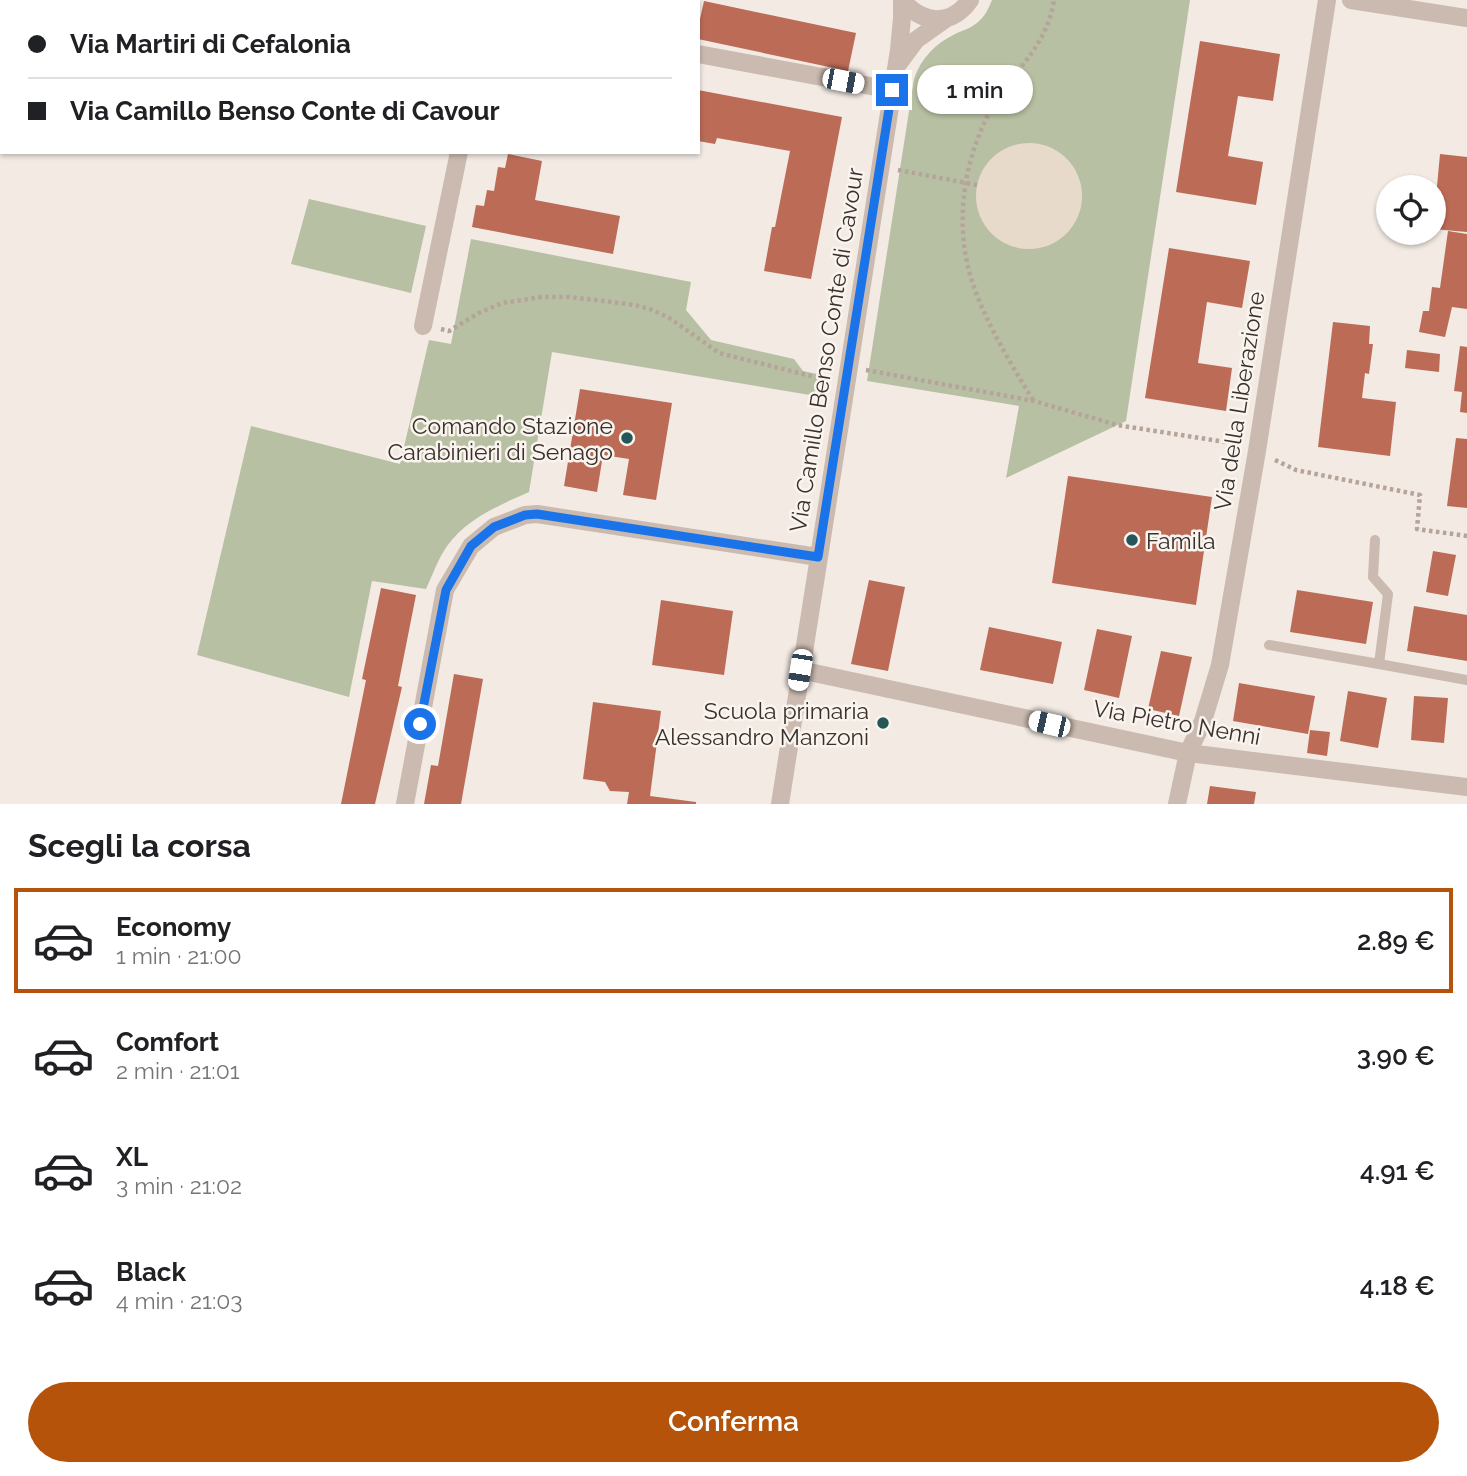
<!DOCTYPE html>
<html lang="it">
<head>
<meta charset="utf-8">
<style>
	body { margin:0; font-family:Raleway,sans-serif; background:#f2f2f2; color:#202124; height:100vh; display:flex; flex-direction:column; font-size:26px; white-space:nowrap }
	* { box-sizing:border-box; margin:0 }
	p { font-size:23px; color:#757577 }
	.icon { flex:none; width:38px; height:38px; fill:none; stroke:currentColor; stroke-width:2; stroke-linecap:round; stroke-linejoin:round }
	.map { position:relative; height:804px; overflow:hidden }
	.side { display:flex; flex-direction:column; background:#fff; flex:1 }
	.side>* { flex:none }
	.hud { position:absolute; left:0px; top:0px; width:700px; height:154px; box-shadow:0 2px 5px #0004; display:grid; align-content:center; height:154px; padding:0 28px; background:#fff }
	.tools { position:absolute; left:1376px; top:175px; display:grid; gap:14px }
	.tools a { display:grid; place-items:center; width:70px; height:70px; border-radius:50%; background:#fff; box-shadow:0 2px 5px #0004; font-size:35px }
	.end { position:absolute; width:32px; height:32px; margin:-16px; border:9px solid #1a73e8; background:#fff; box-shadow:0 0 0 4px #fff }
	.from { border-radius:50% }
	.bubble { position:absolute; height:49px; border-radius:24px; background:#fff; box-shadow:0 2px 5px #0004; font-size:23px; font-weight:600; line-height:49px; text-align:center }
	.car { position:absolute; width:21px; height:42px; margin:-21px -10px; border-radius:9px; box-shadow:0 0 5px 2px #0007; background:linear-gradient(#fff 24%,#345 0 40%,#fff 0 76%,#345 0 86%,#fff 0) }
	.hud b { display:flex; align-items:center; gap:24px; height:66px; font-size:26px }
	.hud b+b { border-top:2px solid #e0e0e0 }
	.hud i { width:18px; height:18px; background:#202124 }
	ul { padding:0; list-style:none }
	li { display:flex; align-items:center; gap:21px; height:105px; margin:0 14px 10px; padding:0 14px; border:4px solid transparent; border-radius:0px }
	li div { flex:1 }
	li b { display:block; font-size:26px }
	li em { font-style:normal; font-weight:600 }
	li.current { border-color:#b45309 }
	li>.icon { width:63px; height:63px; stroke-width:1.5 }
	h2 { padding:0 28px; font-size:32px; line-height:84px }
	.button { display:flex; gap:14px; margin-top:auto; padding:14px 28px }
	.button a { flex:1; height:80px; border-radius:42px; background:#b45309; color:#fff; font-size:28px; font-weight:600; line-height:80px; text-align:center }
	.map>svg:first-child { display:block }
	.green { fill:#b8c0a3 }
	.plaza { fill:#e8dacb }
	.building { fill:#bc6b57 }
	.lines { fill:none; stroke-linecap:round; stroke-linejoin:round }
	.path { stroke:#b5a499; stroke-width:4.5; stroke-dasharray:3.5 3.5; stroke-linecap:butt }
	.lane { stroke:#cabaaf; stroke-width:10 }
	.street { stroke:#cabaaf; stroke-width:18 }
	.route { stroke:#1a73e8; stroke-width:9 }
	.poi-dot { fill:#255658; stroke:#faf4ef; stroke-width:2.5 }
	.labels { text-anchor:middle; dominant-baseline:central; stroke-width:5; stroke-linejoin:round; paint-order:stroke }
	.street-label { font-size:23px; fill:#39302c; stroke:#faf4ef }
	.poi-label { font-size:23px; fill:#39302c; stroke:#faf4ef; text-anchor:end }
</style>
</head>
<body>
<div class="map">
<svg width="1467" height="804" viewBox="0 0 1467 804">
	<rect width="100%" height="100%" fill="#f2eae3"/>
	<path class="green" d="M992 0H1190L1126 421 1006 478 1019 406 867 381 914 79C921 58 935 44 955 34 964 30 974 27 980 20 986 15 989 7 992 0Z
		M309 199 426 226 411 293 291 264Z
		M471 239 691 282 686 310 711 340 794 359 803 371 826 376 822 397 552 352 529 492C495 507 461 521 442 554 436 565 431 578 426 589L372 581 349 697 197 655 251 426 400 464 429 340 451 344Z"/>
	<path class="plaza" d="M976 196a53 53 0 1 1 106 0a53 53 0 1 1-106 0Z"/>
	<path class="building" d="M704 1 856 33 848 71 698 39V28Z
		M1200 41 1280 54 1273 101 1238 96 1228 156 1263 162 1256 205 1176 192Z
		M698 90 842 117 811 279 764 271 772 227H775L790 151 717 138 715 144 698 141Z
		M508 154 542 161 535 200 620 216 613 254 472 227 476 205 484 206 487 190 494 191 498 167 505 168Z
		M1440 154 1467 157V232L1433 229Z
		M1448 231 1467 234V309L1452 307 1445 337 1419 332 1423 311H1429L1432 287 1440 288Z
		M1169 248 1250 261 1242 308 1207 302 1198 363 1232 368 1226 411 1145 398Z
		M1333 322 1370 326 1369 344H1373L1369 374 1365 373 1362 398 1396 402 1390 456 1318 447Z
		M1460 346 1467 347V413L1460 412 1462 392 1454 391Z
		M1407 350 1440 354 1439 372 1405 368Z
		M580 389 672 403 656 500 623 495 629 459 603 455 597 492 564 486Z
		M1456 438 1467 439V508L1447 506Z
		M1068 476 1212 497 1196 605 1052 583Z
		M1433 551 1456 555 1448 596 1426 592Z
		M869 580 905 587 888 671 851 664Z
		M381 588 416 595 398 686 402 687 375 804H341L366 680 362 679Z
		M1297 590 1373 602 1366 644 1290 632Z
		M661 600 733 611 724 675 652 665Z
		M1414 606 1467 615V661L1407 651Z
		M989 627 1062 642 1053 684 980 670Z
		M1097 629 1132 636 1119 698 1084 690Z
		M1161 651 1192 657 1179 716 1148 709Z
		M454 674 483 679 461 804H424L431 765 438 766Z
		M1239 683 1315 696 1308 734 1233 721Z
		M1348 691 1387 698 1378 748 1340 741Z
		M1414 696 1448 698 1444 743 1411 740Z
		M593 702 661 711 650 796 696 802V804H627L629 792 610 791 605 782 583 779Z
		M1310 730 1330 732 1327 756 1307 753Z
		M1210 786 1256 792 1254 804H1207Z"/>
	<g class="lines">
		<path class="path" d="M898 170 977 185
			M441 329 449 331 479 313 502 303 542 297H569L604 301 635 305 653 310 671 319 719 353 827 380
			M866 370 1034 401 1117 425 1238 444
			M1033 400C1011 364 985 322 972 281 953 223 964 153 996 101 1019 65 1047 45 1054 0
			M1275 460 1296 470 1420 495 1417 529 1467 536"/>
		<path class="lane" d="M1375 540 1373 577 1388 594 1379 664 1467 680
			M1269 645 1379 664"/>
		<path class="street" d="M902 0C922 24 951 27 970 0
			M1351 0 1467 18
			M698 54 892 90
			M899 63 916 40 947 18
			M423 326 459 152
			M800 670 1188 753 1467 787
			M405 804 445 590 471 546 494 527 525 515 537 514 818 557
			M780 804 899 50 902 18V0
			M1177 804 1188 753 1203 721 1220 665 1257 451 1327 0"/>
	</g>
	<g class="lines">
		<path class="route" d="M420 724 446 590 471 546 494 527 525 515 537 514 818 557 892 90"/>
	</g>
	<g class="poi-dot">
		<circle cx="627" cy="438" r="7"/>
		<circle cx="1132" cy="540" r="7"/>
		<circle cx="883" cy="723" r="7"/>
	</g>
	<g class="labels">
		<g class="street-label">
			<text transform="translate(826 350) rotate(-81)">Via Camillo Benso Conte di Cavour</text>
			<text transform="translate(1239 401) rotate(-81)">Via della Liberazione</text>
			<text transform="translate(1177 722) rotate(10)">Via Pietro Nenni</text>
		</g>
		<g class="poi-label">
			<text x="613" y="425">Comando Stazione<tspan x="613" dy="26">Carabinieri di Senago</tspan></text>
			<text x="1146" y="540" text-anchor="start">Famila</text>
			<text x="869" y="710">Scuola primaria<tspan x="869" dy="26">Alessandro Manzoni</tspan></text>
		</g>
	</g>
</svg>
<div class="tools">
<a><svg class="icon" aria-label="locate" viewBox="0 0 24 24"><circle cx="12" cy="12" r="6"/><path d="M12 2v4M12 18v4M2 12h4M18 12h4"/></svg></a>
</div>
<i class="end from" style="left:420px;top:724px"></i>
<i class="end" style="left:892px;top:90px"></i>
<div class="bubble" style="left:917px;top:65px;width:116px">1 min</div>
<i class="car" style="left:843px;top:81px;rotate:101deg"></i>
<i class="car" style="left:800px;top:670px;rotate:189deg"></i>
<i class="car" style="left:1049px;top:724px;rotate:283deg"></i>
<div class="hud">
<b><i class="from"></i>Via Martiri di Cefalonia</b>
<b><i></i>Via Camillo Benso Conte di Cavour</b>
</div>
</div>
<section class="side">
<h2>Scegli la corsa</h2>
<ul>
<li class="current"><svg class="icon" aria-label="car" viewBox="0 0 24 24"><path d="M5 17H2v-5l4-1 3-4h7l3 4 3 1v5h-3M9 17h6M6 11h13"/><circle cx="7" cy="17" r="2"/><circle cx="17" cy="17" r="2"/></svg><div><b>Economy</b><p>1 min · 21:00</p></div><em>2.89 €</em></li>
<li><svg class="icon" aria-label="car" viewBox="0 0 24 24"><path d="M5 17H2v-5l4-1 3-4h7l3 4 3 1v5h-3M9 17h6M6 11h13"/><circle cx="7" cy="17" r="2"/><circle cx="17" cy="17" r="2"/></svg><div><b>Comfort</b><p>2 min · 21:01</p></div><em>3.90 €</em></li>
<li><svg class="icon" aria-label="car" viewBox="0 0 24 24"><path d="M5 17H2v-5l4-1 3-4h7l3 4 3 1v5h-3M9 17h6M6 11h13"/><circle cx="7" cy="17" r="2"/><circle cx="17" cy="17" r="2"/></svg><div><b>XL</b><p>3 min · 21:02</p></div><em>4.91 €</em></li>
<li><svg class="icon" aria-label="car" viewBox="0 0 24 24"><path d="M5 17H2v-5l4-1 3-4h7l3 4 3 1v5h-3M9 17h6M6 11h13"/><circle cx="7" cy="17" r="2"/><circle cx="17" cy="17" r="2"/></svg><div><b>Black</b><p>4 min · 21:03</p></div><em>4.18 €</em></li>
</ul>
<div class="button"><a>Conferma</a></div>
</section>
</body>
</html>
